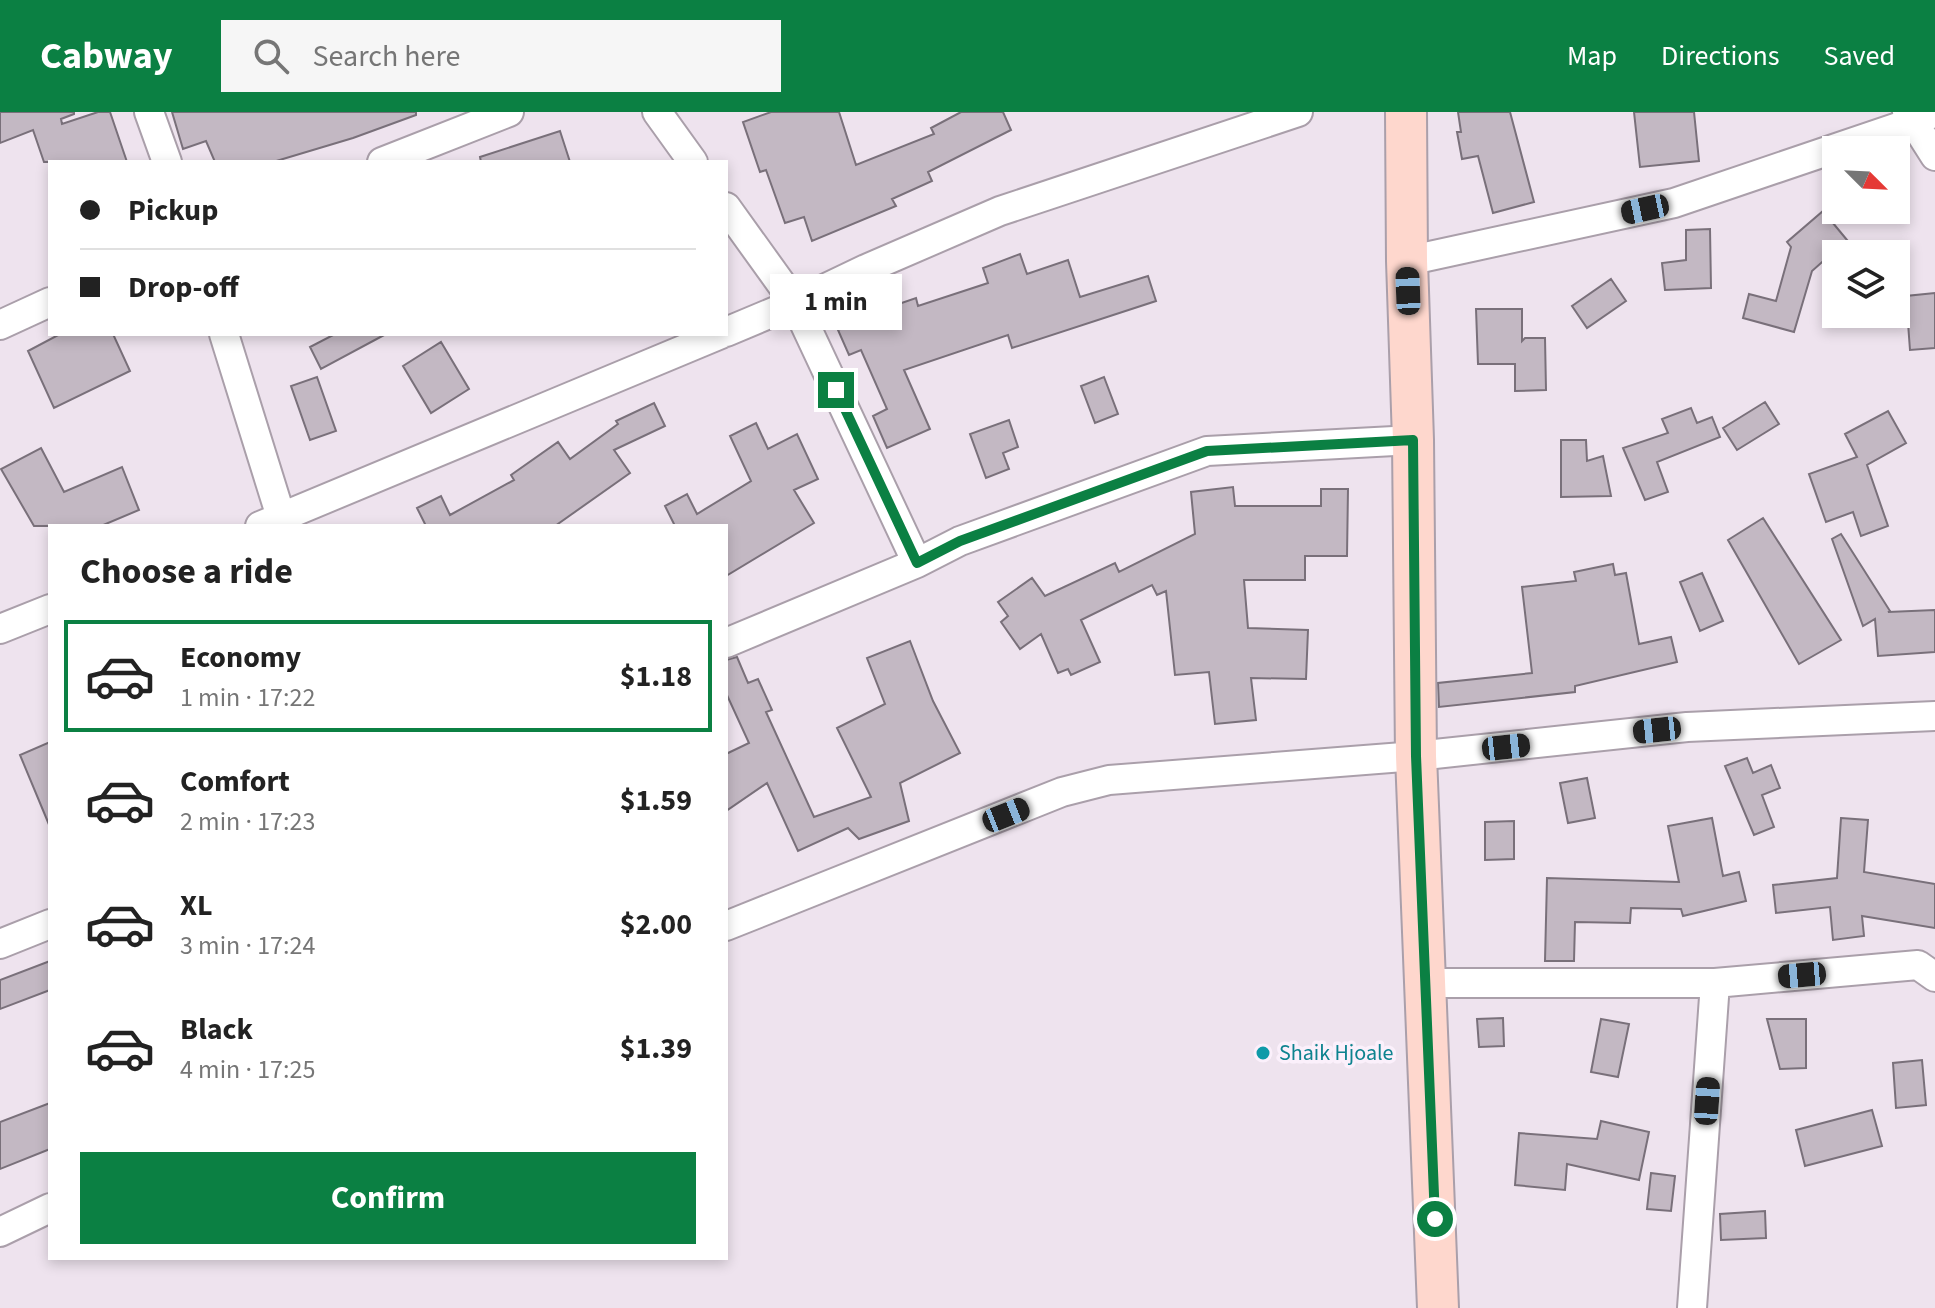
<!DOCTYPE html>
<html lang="en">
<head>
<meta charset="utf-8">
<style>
	body { margin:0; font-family:"Source Sans 3",sans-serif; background:#f6f6f6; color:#222; height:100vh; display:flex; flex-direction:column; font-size:30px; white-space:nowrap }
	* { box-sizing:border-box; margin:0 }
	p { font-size:26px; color:#767676 }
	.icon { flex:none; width:44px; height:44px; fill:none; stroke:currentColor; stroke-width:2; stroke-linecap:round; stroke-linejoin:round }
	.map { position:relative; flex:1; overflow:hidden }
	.drawer { position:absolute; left:48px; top:412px; width:680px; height:736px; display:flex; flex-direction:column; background:#fff; border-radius:0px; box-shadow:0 4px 12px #0003 }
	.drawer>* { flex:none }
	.guide { position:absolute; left:48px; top:48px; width:680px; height:176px; border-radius:0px; box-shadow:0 4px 12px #0003; display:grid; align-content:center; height:176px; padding:0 32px; background:#fff }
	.needle { width:52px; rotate:114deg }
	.buttons { position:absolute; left:1822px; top:24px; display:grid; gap:16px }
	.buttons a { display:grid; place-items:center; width:88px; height:88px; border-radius:0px; background:#fff; box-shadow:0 4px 12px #0003; font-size:40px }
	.end { position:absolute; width:36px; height:36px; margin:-18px; border:10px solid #0b8043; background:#fff; box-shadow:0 0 0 4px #fff }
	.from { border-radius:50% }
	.bubble { position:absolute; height:56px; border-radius:0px; background:#fff; box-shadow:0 4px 12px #0003; font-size:26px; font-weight:700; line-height:56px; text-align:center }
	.car { position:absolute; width:24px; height:48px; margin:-24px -12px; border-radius:10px; box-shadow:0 0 6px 2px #0007; background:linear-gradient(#222 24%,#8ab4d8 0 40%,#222 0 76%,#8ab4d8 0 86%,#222 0) }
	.guide b { display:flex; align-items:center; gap:28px; height:76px; font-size:30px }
	.guide b+b { border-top:2px solid #e0e0e0 }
	.guide i { width:20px; height:20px; background:#222 }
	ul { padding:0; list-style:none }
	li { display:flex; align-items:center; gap:24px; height:112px; margin:0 16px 12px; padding:0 16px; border:4px solid transparent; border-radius:0px }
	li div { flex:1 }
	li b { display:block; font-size:30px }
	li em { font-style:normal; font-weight:700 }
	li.current { border-color:#0b8043 }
	li>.icon { width:72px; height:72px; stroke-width:1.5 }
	h2 { padding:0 32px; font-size:36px; line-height:96px }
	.button { display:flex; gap:16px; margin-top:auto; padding:16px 32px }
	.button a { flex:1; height:92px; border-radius:0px; background:#0b8043; color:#fff; font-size:32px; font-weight:700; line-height:92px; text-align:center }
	header { display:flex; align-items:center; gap:48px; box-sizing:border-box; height:112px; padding:0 40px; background:#0b8043; color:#fff }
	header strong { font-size:38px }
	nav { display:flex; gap:44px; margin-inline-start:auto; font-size:28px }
	.search { width:560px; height:72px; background:#f6f6f6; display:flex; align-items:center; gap:20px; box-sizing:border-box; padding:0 28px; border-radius:0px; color:#767676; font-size:30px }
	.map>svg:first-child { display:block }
	.building { fill:#c3b8c3; stroke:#79707a; stroke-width:2 }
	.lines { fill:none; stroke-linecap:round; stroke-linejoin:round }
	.street-casing { stroke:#aa9faa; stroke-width:32 }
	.secondary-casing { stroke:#aa9faa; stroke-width:44 }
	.street { stroke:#fff; stroke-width:28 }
	.secondary { stroke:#fed7cd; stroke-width:40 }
	.route { stroke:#0b8043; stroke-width:10 }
	.culture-dot { fill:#0f9aa8; stroke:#fbf0fb; stroke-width:3 }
	.labels { text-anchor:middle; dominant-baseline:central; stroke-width:7; stroke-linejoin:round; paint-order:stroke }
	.culture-label { font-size:22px; fill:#0d838f; stroke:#fbf0fb; text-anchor:start }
</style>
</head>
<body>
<header>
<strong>Cabway</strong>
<div class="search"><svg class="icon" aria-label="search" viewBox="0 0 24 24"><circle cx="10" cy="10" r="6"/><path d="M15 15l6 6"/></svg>Search here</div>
<nav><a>Map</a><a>Directions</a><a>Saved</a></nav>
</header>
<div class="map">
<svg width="1935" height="1196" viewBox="0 0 1935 1196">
	<rect width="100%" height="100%" fill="#eee3ee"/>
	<path class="building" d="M0 0H74V2L61 7 62 12 98 0H110L127 50H44L33 18 0 31Z
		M172 0H416V3L353 26 273 50H215L206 29 183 37Z
		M771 0H839L856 53 934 22 931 16 961 0H1003L1011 18 928 60 932 69 892 87 896 94 812 129 804 105 785 111 766 58 760 60 743 10Z
		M1458 0H1510L1534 90 1493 101 1478 44 1462 47 1457 20H1461Z
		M1634 0H1694L1699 49 1640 55Z
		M560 19 570 50H481L480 45Z
		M1823 99 1847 128 1812 159 1794 220 1743 206 1749 182 1776 189 1791 135 1787 130Z
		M1710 117 1711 176 1665 178 1662 151 1686 148V118Z
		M1020 142 1027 162 1068 148 1080 185 1148 164 1156 189 1012 236 1008 223 904 258 930 317 887 336 873 304 887 297 861 238 849 243 838 218 887 196 916 186 918 194 988 171 983 156Z
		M1611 167 1626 189 1587 216 1572 194Z
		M1935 181V236L1910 238 1906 184Z
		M1476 197H1522V229L1525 226H1545L1546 278 1515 279V252H1478Z
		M60 222H113L130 259 54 296 28 239Z
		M335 222H386L321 257 310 235Z
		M441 230 469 277 431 301 403 254Z
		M317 265 336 319 310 328 291 274Z
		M1104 265 1118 302 1095 311 1081 274Z
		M1765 290 1779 312 1737 338 1723 316Z
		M654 291 665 314 614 338 630 361 555 414H426L417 396 441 384 450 403 514 368 511 363 558 330 570 347 618 312 616 309Z
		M1691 296 1697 311 1712 305 1720 325 1657 350 1668 380 1645 388 1623 336 1668 321 1662 307Z
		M1888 299 1906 331 1867 353 1888 414 1861 424 1853 400 1826 410 1809 362 1857 345 1845 322Z
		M1009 308 1018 335 1003 341 1009 357 986 366 970 322Z
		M756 311 768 337 797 322 818 367 794 378 814 411 726 464V414H675L665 394 687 382 697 402 751 369 730 324Z
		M1561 328H1586L1587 349 1603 344 1611 384 1561 385Z
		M41 336 64 380 122 355 139 398 101 414H34L1 357Z
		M1233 375 1235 394H1321V377H1348L1347 444H1305V468H1244L1248 516 1308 518 1306 567 1251 566 1256 608 1215 612 1209 560 1175 563 1166 479 1157 483 1152 473 1081 508 1100 550 1071 563 1068 557 1058 561 1041 522 1020 537 1001 510 1008 504 998 490 1032 466 1045 484 1115 451 1119 460 1195 422 1191 380Z
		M1763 406 1841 528 1799 552 1728 428Z
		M1841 422 1890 499 1888 500 1935 498V540L1878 544 1875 507 1863 514 1832 427Z
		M1613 452 1615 463 1626 461 1639 532 1671 525 1677 550 1575 574V580L1439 595 1438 571 1532 561 1522 475 1576 469 1574 460Z
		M1702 461 1723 509 1700 519 1680 470Z
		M910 529 933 589 960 641 900 671 909 709 859 727 848 716 798 739 767 671 726 699V642L749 631 726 581V548L737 545 748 571 758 567 772 598 766 600 814 705 871 685 837 616 885 592 867 546Z
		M50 630V715L20 643Z
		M1747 646 1753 661 1771 653 1780 676 1762 683 1774 715 1754 723 1725 654Z
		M1587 666 1595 706 1568 711 1560 671Z
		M1712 706 1723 764 1739 760 1746 789 1683 804 1681 797 1631 796 1630 811 1575 810 1574 849H1545L1547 766 1679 770 1668 714Z
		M1841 706 1868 708 1864 760 1935 772V816L1862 804 1864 824 1833 828 1830 795 1776 801 1773 773 1837 766Z
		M1514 709V747L1485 748V710Z
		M50 849V878L0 897V868Z
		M1503 906 1504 934 1479 935 1477 907Z
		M1601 907 1629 912 1618 965 1591 960Z
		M1767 907H1806V956L1780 957Z
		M1922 948 1926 993 1896 996 1893 951Z
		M50 991V1037L0 1057V1010Z
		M1872 998 1882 1034 1805 1054 1796 1018Z
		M1601 1009 1649 1020 1639 1068 1567 1052 1565 1078 1515 1073 1519 1021 1597 1027Z
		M1651 1061 1675 1064 1671 1099 1647 1097Z
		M1765 1099 1766 1126 1721 1128 1720 1102Z"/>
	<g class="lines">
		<defs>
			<path id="street" d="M149 0 167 50
				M657 0 693 50
				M1907 0 1935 44
				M382 50 509 0
				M726 95 795 191 917 451
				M1407 149 1674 91 1913 10 1935 0
				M0 213 50 190
				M726 220 795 191 866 157 1000 99 1298 0
				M224 222 281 405
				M260 414 721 222
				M0 517 50 497
				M726 531 917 451 960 429 1207 339 1413 328
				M726 814 1062 680 1109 668 1416 644 1687 615 1935 604
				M0 832 50 812
				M1425 871H1715L1918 853 1935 865
				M0 1120 50 1096
				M1692 1196 1715 871"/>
			<path id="secondary" d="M1406 0 1407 149 1413 328 1416 644 1438 1196"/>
		</defs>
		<use href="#street" class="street-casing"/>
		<use href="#secondary" class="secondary-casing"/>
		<use href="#street" class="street"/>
		<use href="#secondary" class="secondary"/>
	</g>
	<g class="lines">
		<path class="route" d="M836 278 917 451 960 429 1207 339 1413 328 1416 644 1435 1107"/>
	</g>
	<circle class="culture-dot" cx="1263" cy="941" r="8"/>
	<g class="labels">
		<g class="culture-label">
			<text x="1279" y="941">Shaik Hjoale</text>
		</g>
	</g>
</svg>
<div class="buttons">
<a><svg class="needle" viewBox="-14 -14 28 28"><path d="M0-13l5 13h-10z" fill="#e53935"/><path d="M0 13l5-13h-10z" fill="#767676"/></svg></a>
<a><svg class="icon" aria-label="layers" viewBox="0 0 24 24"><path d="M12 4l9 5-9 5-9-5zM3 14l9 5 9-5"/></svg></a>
</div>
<i class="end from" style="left:1435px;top:1107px"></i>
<i class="end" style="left:836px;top:278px"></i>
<div class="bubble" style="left:770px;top:162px;width:132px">1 min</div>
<i class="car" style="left:1645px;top:97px;rotate:258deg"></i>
<i class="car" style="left:1408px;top:179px;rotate:358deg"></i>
<i class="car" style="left:1657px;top:618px;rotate:264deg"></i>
<i class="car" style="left:1506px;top:635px;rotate:84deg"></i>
<i class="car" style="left:1006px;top:703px;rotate:68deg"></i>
<i class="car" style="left:1802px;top:863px;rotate:265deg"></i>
<i class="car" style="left:1707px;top:989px;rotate:4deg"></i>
<div class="guide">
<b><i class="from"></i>Pickup</b>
<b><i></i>Drop-off</b>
</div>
<section class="drawer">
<h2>Choose a ride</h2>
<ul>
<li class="current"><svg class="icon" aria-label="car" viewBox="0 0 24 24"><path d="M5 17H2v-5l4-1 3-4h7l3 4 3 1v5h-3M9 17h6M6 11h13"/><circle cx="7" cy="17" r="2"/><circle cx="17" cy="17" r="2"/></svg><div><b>Economy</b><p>1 min · 17:22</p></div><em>$1.18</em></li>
<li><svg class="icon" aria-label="car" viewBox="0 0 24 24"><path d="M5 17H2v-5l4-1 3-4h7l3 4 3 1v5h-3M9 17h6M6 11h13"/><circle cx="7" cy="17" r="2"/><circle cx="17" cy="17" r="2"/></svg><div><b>Comfort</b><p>2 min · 17:23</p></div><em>$1.59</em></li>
<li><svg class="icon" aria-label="car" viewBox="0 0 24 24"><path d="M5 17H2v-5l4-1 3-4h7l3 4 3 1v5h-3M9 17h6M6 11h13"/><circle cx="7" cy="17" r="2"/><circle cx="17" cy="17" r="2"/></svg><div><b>XL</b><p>3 min · 17:24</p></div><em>$2.00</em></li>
<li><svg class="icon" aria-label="car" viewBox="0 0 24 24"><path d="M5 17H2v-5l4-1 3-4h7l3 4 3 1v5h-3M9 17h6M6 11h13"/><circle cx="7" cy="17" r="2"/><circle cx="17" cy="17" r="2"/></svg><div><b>Black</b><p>4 min · 17:25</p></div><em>$1.39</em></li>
</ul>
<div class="button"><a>Confirm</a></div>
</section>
</div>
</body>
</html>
